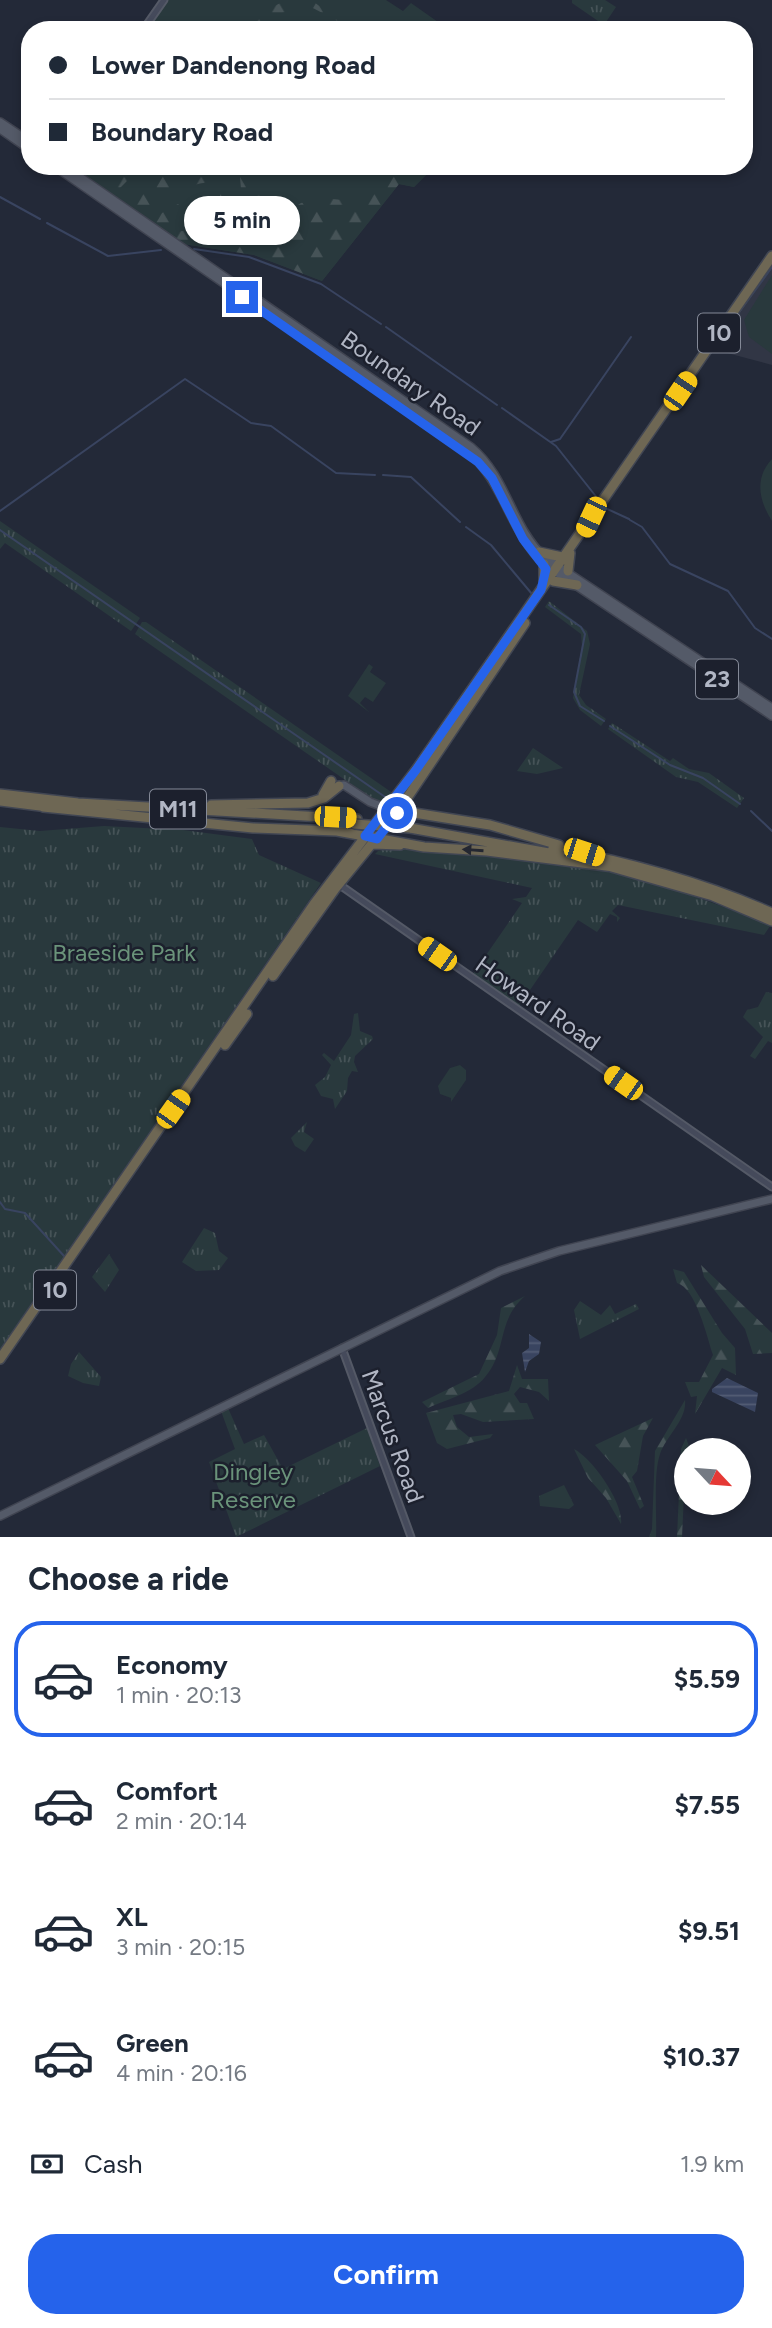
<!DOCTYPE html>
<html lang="en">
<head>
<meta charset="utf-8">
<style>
	body { margin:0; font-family:Figtree,sans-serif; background:#f6f6f7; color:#1f2937; height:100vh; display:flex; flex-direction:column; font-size:26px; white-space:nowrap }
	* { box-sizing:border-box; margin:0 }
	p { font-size:23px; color:#747a83 }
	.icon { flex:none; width:38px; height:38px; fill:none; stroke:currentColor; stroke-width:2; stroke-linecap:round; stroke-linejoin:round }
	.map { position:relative; height:1537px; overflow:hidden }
	.sheet { display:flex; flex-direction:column; background:#fff; flex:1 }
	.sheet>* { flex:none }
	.guide { position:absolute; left:21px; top:21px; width:732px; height:154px; border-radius:28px; box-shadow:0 4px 10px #0003; display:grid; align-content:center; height:154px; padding:0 28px; background:#fff }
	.needle { width:46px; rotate:116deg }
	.controls { position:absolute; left:674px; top:1438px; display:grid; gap:14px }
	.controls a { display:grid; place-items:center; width:77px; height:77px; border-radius:50%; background:#fff; box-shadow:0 4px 10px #0003; font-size:35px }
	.end { position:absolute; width:32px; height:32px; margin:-16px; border:9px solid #2563eb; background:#fff; box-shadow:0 0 0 4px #fff }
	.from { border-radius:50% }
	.bubble { position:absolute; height:49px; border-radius:24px; background:#fff; box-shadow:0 4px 10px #0003; font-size:23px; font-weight:700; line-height:49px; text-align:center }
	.car { position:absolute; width:21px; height:42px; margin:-21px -10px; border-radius:9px; box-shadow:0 0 5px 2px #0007; background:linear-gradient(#f5c518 24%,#345 0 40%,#f5c518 0 76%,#345 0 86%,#f5c518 0) }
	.guide b { display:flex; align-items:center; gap:24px; height:66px; font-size:26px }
	.guide b+b { border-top:2px solid #e0e1e3 }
	.guide i { width:18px; height:18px; background:#1f2937 }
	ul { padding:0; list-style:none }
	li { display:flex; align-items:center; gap:21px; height:116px; margin:0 14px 10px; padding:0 14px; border:4px solid transparent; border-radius:28px }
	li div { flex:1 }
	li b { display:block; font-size:26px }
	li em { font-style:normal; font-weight:700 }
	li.selected { border-color:#2563eb }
	li>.icon { width:63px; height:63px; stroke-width:1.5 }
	h2 { padding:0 28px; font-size:32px; line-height:84px }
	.pay { display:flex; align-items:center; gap:18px; height:77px; padding:0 28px; font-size:26px }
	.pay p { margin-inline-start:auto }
	.button { display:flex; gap:14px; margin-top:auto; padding:14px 28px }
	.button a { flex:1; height:80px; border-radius:28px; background:#2563eb; color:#fff; font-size:28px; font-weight:700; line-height:80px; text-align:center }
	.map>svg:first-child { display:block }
	.airport { fill:#313645 }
	.grass { fill:#29393d }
	.forest { fill:url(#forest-firs) }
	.park { fill:url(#park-tufts) }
	.water { fill:url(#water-rules) }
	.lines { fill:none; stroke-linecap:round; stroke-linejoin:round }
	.stream { stroke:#394460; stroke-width:2 }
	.secondary-casing { stroke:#545966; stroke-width:9 }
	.primary-casing { stroke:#404451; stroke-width:10 }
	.highway-casing { stroke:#414653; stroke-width:12 }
	.secondary { stroke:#454a5b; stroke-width:5 }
	.primary { stroke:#545a68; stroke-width:7 }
	.highway { stroke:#6e6754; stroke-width:9 }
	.highway-bridge-casing { stroke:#414653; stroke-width:12; stroke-linecap:butt }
	.highway-bridge { stroke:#6e6754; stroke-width:9 }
	.oneway { fill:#242731 }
	.route { stroke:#2563eb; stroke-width:9 }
	.labels { text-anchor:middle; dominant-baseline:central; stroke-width:5; stroke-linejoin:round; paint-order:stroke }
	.shield { fill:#1c202d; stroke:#848997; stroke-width:2 }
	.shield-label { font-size:23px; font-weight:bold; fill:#b1b6c4 }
	.street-label { font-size:24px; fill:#b1b6c4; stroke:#1c202d }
	.park-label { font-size:24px; fill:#6a937a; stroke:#1c202d }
</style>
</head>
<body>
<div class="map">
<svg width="772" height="1537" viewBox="0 0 772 1537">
	<defs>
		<pattern id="forest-firs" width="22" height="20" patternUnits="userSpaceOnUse" patternTransform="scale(1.75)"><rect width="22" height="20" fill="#29393d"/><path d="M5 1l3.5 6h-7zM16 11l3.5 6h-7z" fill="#465357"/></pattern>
		<pattern id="park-tufts" width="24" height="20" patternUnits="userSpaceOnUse" patternTransform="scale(1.75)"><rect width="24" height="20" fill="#29393d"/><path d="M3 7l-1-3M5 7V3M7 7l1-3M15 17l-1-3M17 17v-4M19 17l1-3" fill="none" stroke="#465357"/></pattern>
		<pattern id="water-rules" width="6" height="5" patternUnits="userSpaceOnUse" patternTransform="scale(1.75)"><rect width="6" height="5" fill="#394460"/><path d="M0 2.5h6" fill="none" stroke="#535d75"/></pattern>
	</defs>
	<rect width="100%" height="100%" fill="#232938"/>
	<path class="airport" d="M772 263V365L712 349Z"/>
	<path class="grass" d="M168 0H386L403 11 411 3 438 22 435 27 438 30H148Z
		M73 166H435L414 187 399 184 322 281 254 255 183 244Z
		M772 275V354L749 337 744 320Z
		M772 459V521C759 501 754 478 772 459Z
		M369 664 373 667 370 672 386 683 373 702 365 697 360 703 370 713 348 696Z
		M460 1065 466 1070V1080L451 1102V1098L440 1094 438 1086 450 1068Z"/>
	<path class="forest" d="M289 0H294L293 4 298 5 304 0H311L353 30H346L336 20 309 6 274 15 244 30C251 19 278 2 289 0Z
		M73 166H86L89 172 99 177 101 184 123 166H142L120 188 118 199Z
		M178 166H191L198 176 211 175 216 182C191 181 163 198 144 214L127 201 151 179 173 173Z
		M213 166H219L226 199 234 198 241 189 239 166H252L246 184 251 194 261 196 269 189 273 195C261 200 248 207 236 211 215 216 195 213 175 225L176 232 208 227H263L301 203 332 199 354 201 363 196 380 193 384 181 374 178 375 174 408 177 414 166H435L414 187 399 184 322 281 254 255 183 244 149 220 178 204 186 212 210 202 220 205V183Z
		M701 1265 772 1333V1353L753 1354 745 1329 704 1277Z
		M673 1269 684 1272 722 1333 735 1348 736 1375 722 1368 695 1414 697 1396 691 1397 685 1382H699L713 1355C707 1337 696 1288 677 1283Z
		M525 1296C496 1321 508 1350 485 1377 473 1393 445 1400 428 1408L422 1402 479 1374 497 1335 501 1308Z
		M517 1365 522 1379H548L549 1401 539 1392 520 1387 514 1394 520 1403H527L534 1419 483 1422 461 1414 453 1415 457 1427 469 1437 493 1434 490 1438 447 1449 437 1443 426 1413 509 1391Z
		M685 1400C687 1420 666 1436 660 1454 653 1474 657 1514 656 1537H649L652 1529 655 1451Z
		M653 1418 643 1436 637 1471 632 1477 644 1506 640 1509 627 1481 595 1445Z
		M686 1438 689 1446 686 1451 682 1537H677L681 1449Z
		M574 1449C592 1458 624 1503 621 1524L606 1498 588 1478Z"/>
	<path class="park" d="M572 0H605L616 7 604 25 572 3Z
		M0 521 140 618 131 631 5 543 0 549Z
		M549 601 587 631 590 644 579 695 586 705 606 719 601 726 580 710 573 698 582 646 581 634 545 607Z
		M142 622H146L394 794 389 800H374L135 634Z
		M612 723 670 761 673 758 689 769 709 773 744 798 737 808 698 782 676 777 608 729Z
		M533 748 563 768 537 774 517 771Z
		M104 826 183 830 252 839 259 855 321 883 0 1349V827L40 831Z
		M398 847C441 851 485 853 527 858 611 868 693 892 770 926L764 935 618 905 612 911 620 918 617 922V917L610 914 597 932 578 920 519 1006 473 974 522 903 512 899 526 897 532 888 375 854 378 851Z
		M766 992 772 993V1043L768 1041 755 1059 750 1056 763 1037 743 1017 747 1010 758 1007Z
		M358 1013 360 1031 372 1036 373 1039 355 1056 354 1062 358 1072 352 1071 348 1078 347 1091 335 1109 333 1099 321 1096 315 1085 325 1077 331 1065 322 1055 324 1053 334 1061 351 1035 354 1014Z
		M307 1122 304 1132 314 1139 305 1152 295 1146 291 1138Z
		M204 1228 215 1233 219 1251 228 1258 219 1270 196 1271 182 1262Z
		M109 1254 119 1270 105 1292 92 1277Z
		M580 1301 601 1315 610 1305 615 1314 636 1304 639 1309 580 1339 574 1310Z
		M79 1352 101 1377 99 1386 83 1383 68 1376 71 1364Z
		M228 1408 244 1444 264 1435 283 1469 367 1428 380 1466 236 1537 209 1462 235 1449 221 1411Z
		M564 1485 574 1505 569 1509 540 1506 539 1496Z"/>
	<path class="water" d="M529 1334 541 1342 539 1354 529 1361 525 1372 522 1353 529 1348Z
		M727 1378 758 1393 755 1412 712 1392V1389Z"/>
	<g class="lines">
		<path class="stream" d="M0 197 40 219
			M47 223 108 256 161 250
			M194 249 249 257 321 284 381 324
			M386 327 497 405
			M719 340 772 267
			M502 408 556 446 598 499
			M551 442 560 439 631 337
			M383 475 411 477 460 522
			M603 507 629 519
			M0 511 185 379 251 423 271 426 336 473 375 475
			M630 520 642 527 670 564 728 591 755 628 772 639
			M466 527 491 545 532 594
			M0 530 388 799
			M549 605 581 627 585 634 574 692 580 706 604 721
			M610 726 670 765 703 778 740 804
			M751 811 772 831
			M0 1202 5 1209 25 1213 64 1256"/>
		<defs>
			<path id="secondary" d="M143 30 164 0
				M337 883 772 1187
				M342 1348 411 1537"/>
			<path id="primary" d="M0 122 30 142
				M0 129 30 150
				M54 166 468 452C504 482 510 532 544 564L772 716
				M64 166 471 447C507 477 511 526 544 557L772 708
				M339 786 344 785 370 802 386 808
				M0 1516 500 1271 559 1251 772 1199"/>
			<path id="highway" d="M539 552 562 557
				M568 571 570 553
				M553 581 577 585
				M544 582V564
				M0 794 78 803 357 819
				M323 795 331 781
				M0 801 48 807
				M211 805 308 803 324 798 339 786
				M43 807 253 828 337 831 424 847 487 851 614 867
				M395 810 490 825 559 845
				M410 828 560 855
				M373 844 400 845
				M553 848C628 862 702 882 772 913
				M608 866 713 896 772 921
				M273 976 335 889 397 813 525 623
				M225 1045 247 1014
				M0 1359 314 904 416 770 772 256"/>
		</defs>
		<use href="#secondary" class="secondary-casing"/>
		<use href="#primary" class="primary-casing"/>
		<use href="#highway" class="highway-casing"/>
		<use href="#secondary" class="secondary"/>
		<use href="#primary" class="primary"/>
		<use href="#highway" class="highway"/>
		<defs>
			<path id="highway-bridge" d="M354 824 410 828"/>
		</defs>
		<use href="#highway-bridge" class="highway-bridge-casing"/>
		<use href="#highway-bridge" class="highway-bridge"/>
	</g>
	<defs><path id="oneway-solid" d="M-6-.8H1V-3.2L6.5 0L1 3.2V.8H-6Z" transform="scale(1.75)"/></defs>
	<use class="oneway" href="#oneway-solid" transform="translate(473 850) rotate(-176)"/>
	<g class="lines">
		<path class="route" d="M242 297 478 462 492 478 523 539 546 569 541 590 416 770 365 836 377 839 397 813"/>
	</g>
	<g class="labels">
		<g class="shield">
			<rect x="698" y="313.5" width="42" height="39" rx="5"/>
			<rect x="696" y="659.5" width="42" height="39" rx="5"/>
			<rect x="150" y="789.5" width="56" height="39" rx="5"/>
			<rect x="34" y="1270.5" width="42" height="39" rx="5"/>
		</g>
		<g class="shield-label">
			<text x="719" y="333">10</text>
			<text x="717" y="679">23</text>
			<text x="178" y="809">M11</text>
			<text x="55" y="1290">10</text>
		</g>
		<g class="street-label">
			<text transform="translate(411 383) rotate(35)">Boundary Road</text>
			<text transform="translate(538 1003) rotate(35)">Howard Road</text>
			<text transform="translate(393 1436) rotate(70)">Marcus Road</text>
		</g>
		<g class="park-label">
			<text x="124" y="952">Braeside Park</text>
			<text x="253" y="1471">Dingley<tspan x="253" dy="28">Reserve</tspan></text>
		</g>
	</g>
</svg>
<div class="controls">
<a><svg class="needle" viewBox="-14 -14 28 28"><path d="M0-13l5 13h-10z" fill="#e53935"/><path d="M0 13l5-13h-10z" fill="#747a83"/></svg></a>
</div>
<i class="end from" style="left:397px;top:813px"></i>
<i class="end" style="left:242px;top:297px"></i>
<div class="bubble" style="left:184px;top:196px;width:116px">5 min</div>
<i class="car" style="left:680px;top:391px;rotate:34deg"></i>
<i class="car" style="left:591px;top:517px;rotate:205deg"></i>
<i class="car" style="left:335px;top:817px;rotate:93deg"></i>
<i class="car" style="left:584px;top:852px;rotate:108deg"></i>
<i class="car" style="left:437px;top:954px;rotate:305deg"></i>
<i class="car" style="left:623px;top:1083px;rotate:305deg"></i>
<i class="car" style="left:173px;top:1109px;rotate:35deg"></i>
<div class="guide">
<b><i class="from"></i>Lower Dandenong Road</b>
<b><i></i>Boundary Road</b>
</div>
</div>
<section class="sheet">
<h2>Choose a ride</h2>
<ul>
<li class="selected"><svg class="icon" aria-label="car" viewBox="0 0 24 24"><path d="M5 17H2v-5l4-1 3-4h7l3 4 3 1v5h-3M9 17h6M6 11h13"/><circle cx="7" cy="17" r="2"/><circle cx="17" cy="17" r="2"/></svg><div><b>Economy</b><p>1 min · 20:13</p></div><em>$5.59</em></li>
<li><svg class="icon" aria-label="car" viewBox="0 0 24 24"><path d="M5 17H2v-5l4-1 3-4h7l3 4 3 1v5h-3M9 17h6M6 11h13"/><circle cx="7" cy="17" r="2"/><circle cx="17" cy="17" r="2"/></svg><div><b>Comfort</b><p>2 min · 20:14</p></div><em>$7.55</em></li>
<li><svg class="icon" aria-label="car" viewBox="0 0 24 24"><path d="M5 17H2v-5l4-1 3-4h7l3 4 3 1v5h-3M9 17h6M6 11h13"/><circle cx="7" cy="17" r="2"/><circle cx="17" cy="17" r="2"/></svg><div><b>XL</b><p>3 min · 20:15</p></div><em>$9.51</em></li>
<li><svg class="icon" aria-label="car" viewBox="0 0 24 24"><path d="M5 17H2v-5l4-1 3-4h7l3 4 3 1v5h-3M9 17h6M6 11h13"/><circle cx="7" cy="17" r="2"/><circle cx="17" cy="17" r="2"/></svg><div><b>Green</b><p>4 min · 20:16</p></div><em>$10.37</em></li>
</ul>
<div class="pay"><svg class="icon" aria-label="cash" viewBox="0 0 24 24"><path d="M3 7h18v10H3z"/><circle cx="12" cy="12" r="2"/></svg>Cash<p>1.9 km</p></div>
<div class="button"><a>Confirm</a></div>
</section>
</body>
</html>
